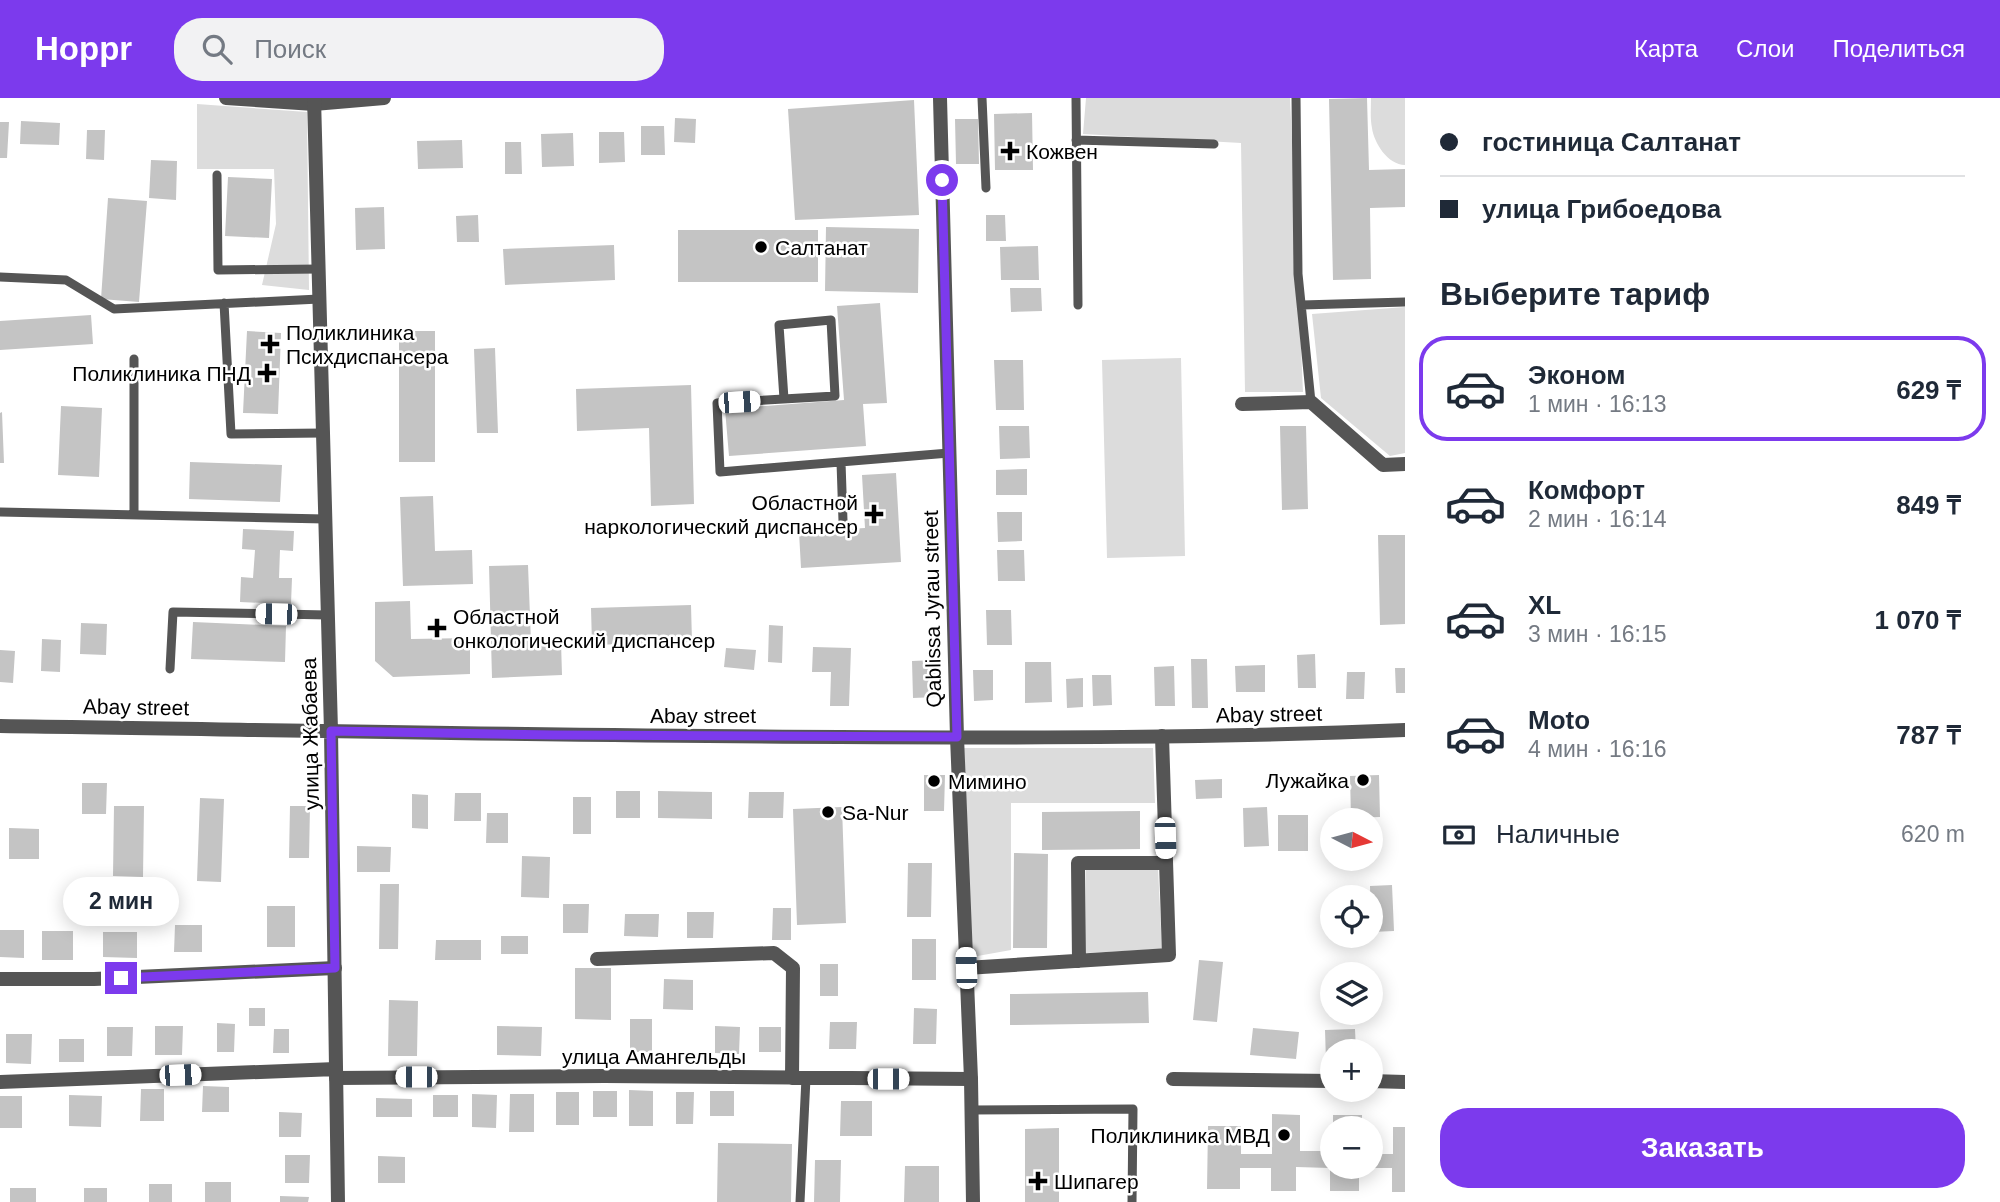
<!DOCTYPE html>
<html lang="ru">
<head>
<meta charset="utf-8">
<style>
	body { margin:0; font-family:Helvetica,sans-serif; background:#f2f2f3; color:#1f2937; height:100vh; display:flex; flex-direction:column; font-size:26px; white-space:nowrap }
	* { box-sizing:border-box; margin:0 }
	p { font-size:23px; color:#747a83 }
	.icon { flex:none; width:38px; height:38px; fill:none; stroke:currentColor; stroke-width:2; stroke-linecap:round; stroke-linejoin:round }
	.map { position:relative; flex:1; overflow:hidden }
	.drawer { display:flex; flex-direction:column; background:#fff; width:595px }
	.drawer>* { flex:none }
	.top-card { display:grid; align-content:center; height:154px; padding:0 35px; background:#fff }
	.needle { width:46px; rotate:96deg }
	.controls { position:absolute; left:1320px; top:710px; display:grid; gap:14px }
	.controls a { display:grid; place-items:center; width:63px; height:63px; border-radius:50%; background:#fff; box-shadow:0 4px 18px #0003; font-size:35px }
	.end { position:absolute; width:32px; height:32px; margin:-16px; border:9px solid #7c3aed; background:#fff; box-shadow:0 0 0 4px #fff }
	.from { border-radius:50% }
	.bubble { position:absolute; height:49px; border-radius:24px; background:#fff; box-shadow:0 4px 18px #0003; font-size:23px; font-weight:600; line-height:49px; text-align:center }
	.car { position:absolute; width:21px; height:42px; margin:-21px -10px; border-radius:9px; box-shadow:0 0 5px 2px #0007; background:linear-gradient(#fff 24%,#345 0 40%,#fff 0 76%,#345 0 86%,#fff 0) }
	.top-card b { display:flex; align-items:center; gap:24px; height:66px; font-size:26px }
	.top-card b+b { border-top:2px solid #e0e1e3 }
	.top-card i { width:18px; height:18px; background:#1f2937 }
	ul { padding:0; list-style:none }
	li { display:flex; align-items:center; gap:21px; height:105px; margin:0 14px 10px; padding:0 21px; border:4px solid transparent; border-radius:28px }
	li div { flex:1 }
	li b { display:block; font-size:26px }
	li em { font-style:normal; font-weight:600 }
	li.on { border-color:#7c3aed }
	li>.icon { width:63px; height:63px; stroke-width:1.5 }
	h2 { padding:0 35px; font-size:32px; line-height:84px }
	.pay { display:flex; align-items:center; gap:18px; height:77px; padding:0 35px; font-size:26px }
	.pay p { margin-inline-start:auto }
	.button { display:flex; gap:14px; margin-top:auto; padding:14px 35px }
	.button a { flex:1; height:80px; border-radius:28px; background:#7c3aed; color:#fff; font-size:28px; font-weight:600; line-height:80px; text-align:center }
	header { display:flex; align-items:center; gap:42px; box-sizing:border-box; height:98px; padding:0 35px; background:#7c3aed; color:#fff }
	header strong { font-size:33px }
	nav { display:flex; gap:38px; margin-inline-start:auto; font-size:24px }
	.search { width:490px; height:63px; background:#f2f2f3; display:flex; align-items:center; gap:18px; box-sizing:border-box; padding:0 24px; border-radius:28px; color:#747a83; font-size:26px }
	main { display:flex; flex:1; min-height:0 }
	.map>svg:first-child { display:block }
	.green { fill:#dcdcdc }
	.building { fill:#c4c4c4 }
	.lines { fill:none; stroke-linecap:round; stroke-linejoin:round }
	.service { stroke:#555; stroke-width:9 }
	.minor { stroke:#555; stroke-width:14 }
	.tertiary { stroke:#555; stroke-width:14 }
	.route { stroke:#7c3aed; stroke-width:9 }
	.poi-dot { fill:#000; stroke:#fff; stroke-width:2.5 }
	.labels { text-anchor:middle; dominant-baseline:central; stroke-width:5; stroke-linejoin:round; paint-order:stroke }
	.poi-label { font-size:21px; fill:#000; stroke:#fff; text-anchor:start }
	.street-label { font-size:21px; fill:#000; stroke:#fff }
</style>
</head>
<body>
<header>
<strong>Hoppr</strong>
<div class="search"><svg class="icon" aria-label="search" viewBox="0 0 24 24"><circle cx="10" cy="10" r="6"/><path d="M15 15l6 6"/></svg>Поиск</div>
<nav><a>Карта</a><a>Слои</a><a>Поделиться</a></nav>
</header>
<main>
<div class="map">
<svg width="1405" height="1104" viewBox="0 0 1405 1104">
	<rect width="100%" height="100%" fill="#fff"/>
	<path class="green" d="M1086 0H1290L1303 294H1245L1241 45 1083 36Z
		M1371 0H1405V67C1388 67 1374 45 1372 30 1370 20 1371 10 1371 0Z
		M197 6 307 14 309 192 262 187 276 126 274 71H197Z
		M1405 209V355L1390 358 1321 300 1312 216Z
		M1181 260 1185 458 1107 460 1102 262Z
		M964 650H1153L1155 705H1011V852L972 859Z
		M1158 770 1162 851 1086 855V772Z"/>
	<path class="building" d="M1367 0 1369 72 1405 71V109L1370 110 1371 181 1333 182 1329 1Z
		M914 2 919 117 795 122 788 11Z
		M1032 15 1033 72H995L994 16Z
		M675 20 696 21 695 45 674 44Z
		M955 21H978L979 66H956Z
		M21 23 60 25 59 47 20 46Z
		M0 24H9L7 60H0Z
		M641 28H664L665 57H641Z
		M87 32H105L104 62 86 61Z
		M599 34H624L625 64 599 65Z
		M573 35 574 68 542 69 541 36Z
		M462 42 463 70 418 71 417 43Z
		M505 44H521L522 76H505Z
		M151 62 177 63 176 102 149 100Z
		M228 79 272 81 269 140 225 138Z
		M108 100 147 103 139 204 101 201Z
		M384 109 385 151 356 152 355 110Z
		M478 117 479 144H457L456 118Z
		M986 117H1005L1006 143H986Z
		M826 129 919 131 918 195 825 193Z
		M678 132H818V184H678Z
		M614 147 615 182 505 187 503 151Z
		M1038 148 1039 182H1001L1000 149Z
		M1010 190H1041L1042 213 1011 214Z
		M880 205 887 305 863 306 866 348 729 358 725 311 844 302 837 208Z
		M91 217 93 246 0 252V223Z
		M247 233 281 235 278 316 243 315Z
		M399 233H435V364H399Z
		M495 250 498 335H477L474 251Z
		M994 262H1023L1024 312H996Z
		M691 287 694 406 651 408 649 330 577 333 576 291Z
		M61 308 102 310 99 379 58 377Z
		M2 314 4 365H0V315Z
		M999 328H1029L1030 360 1000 361Z
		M1280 328H1306L1308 411 1282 412Z
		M190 364 282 367 280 404 189 401Z
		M1027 371V397H996V372Z
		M896 375 901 464 801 470 799 434 865 430 862 377Z
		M433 398 435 453 472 452 473 486 403 488 400 399Z
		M997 414H1022V443L998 444Z
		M243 431 294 433 293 453 280 452 279 480H292L291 506 240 504 241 479 253 480 255 452 242 451Z
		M1378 437H1405V526L1380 527Z
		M997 452H1024L1025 483H998Z
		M528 467 531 544H561L562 577 492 580 489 468Z
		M410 503 411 541 470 540V576L393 579 375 563V504Z
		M691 507 692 544 592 547 591 510Z
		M986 512H1011L1012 547H987Z
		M193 524 286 528 285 564 191 561Z
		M81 525 107 526 106 557 80 556Z
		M769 527 783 528 782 565 768 564Z
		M42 541 61 542 60 574 41 573Z
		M813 549 851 550 849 608H830L831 574H812Z
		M726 550 756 552 754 572 724 569Z
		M0 552 15 553 13 585 0 584Z
		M1315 556 1316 590H1298L1297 557Z
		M1191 561H1207L1208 610H1192Z
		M935 562 936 599 913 600 912 563Z
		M1025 564H1051L1052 604 1025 605Z
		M1265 567V594H1236L1235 568Z
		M1174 568 1175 608H1155L1154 569Z
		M1395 570H1405V595H1396Z
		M973 572H993V602L974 603Z
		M1347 574H1365L1364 601H1346Z
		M1092 577H1111L1112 607 1093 608Z
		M1083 580V609L1067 610 1066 581Z
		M924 677H945L944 713H924Z
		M1379 677 1380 719 1351 720 1350 678Z
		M1222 681V700L1196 701 1195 682Z
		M82 685H107L106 716H82Z
		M616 693H640V720H616Z
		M658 693 712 694V721L658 720Z
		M749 694H784L783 720H748Z
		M455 695H481V723H454Z
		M412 696 428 697V731L412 730Z
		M573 699H591V736H573Z
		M200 700 224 701 221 784 197 783Z
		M114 708H144L143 779 113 778Z
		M290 708H310L309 760H289Z
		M842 709 846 825 797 827 793 711Z
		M1267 709 1269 748 1244 749 1243 710Z
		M1140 713V751L1042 752V714Z
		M487 715H508V745H486Z
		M1278 717H1308V753H1278Z
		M9 730 39 731V761H9Z
		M357 748 391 749 390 774H357Z
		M1014 755 1048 756 1047 850H1013Z
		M522 758 550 759 549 800 521 799Z
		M908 765H932L931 819H907Z
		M380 786H399L398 851H379Z
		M1392 787 1394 833 1371 834 1370 788Z
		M563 806H589L588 835H563Z
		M267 808H295V849H267Z
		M773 810H791V842H772Z
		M687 814H714L713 840H687Z
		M625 816H659L658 839 624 838Z
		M175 827H202V854H174Z
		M0 832H24V860L0 859Z
		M42 833H73V862H42Z
		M103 834H137V860L103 859Z
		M501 838H528V856H501Z
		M912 841H936V882H912Z
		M436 842H481V862H435Z
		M1199 862 1223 864 1217 924 1193 922Z
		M820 866H838V898H820Z
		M575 870H611V922L575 921Z
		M664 881 693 882V912L663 911Z
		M1148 894 1149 925 1010 927V896Z
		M389 902 418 903 417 958H388Z
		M249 910H265V928H249Z
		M914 910 937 911 936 946H913Z
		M630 921H652V954H630Z
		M830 924H857L856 951H829Z
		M217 925 235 926 234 954H217Z
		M155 928H183L182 957H155Z
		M497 928 542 929 541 958 497 957Z
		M715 928 740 929 739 956 715 955Z
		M107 929H133L132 958H107Z
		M759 929H781V954H759Z
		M1253 930 1299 934 1296 961 1250 957Z
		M274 931H289V955H273Z
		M1355 931 1356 954H1332V962L1326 963 1325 932Z
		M6 936H32L31 966 6 965Z
		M59 941H84V964H59Z
		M203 988 229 989V1014H202Z
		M141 991H164V1023H140Z
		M629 992 653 993V1028H629Z
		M593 993H617V1019H593Z
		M710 993H734V1018H710Z
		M556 994H579V1027H556Z
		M676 994H694L693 1026H676Z
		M472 996 497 997 496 1030 472 1029Z
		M510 996H534V1034H509Z
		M69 997 102 998 101 1029 69 1028Z
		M433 997H458V1019H433Z
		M0 998H22V1030H0Z
		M376 1000 412 1001V1019H376Z
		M841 1003H872V1038H840Z
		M279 1014 302 1015 301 1039H279Z
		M1272 1016 1300 1017V1053H1332V1069H1359V1093H1330V1070L1296 1069V1093H1271V1070H1240V1091H1207L1208 1028H1241V1056H1272Z
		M1333 1017H1362V1031H1333Z
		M1393 1029H1405V1094H1392V1070H1370V1056H1393Z
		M1059 1030V1104H1025V1031Z
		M718 1045 792 1046 791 1104H717Z
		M285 1057H310L309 1085H285Z
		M378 1058 405 1059V1085H378Z
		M815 1062H841L840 1104H814Z
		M905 1068H939V1104H904Z
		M205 1084H231V1104H205Z
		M149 1086H172V1104H149Z
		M10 1090H36V1104H10Z
		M84 1090H107V1104H84Z
		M280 1098 309 1099 308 1104H280Z"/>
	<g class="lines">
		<path class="service" d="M982 0 986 90
			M1076 0 1078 207
			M1296 0 1298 176 1311 304
			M1076 42 1214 46
			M217 77 218 172 319 171
			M0 179 66 182 114 211 319 201
			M224 205 231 336 323 335
			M1302 207 1405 204
			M134 261V417
			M784 301 779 227 831 222 835 298 717 305 720 374 949 355
			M841 364 843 423
			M0 414 325 421
			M170 571 173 514 328 517
			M971 1012 1133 1011 1132 1104
			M800 1104 806 980"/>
		<path class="minor" d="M226 0 314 6 384 0
			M1242 306 1311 304 1383 367 1405 366
			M597 861 774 855 793 870 792 980
			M1079 863 1078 765H1166
			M966 870 1169 857 1162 638
			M0 881H94L335 870
			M336 980 604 978 971 981
			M1173 981 1332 983
			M1370 983 1405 984
			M0 984 336 971"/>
		<path class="tertiary" d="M314 0 331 633 338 1104
			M940 0 957 639 971 981 973 1104
			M0 628C280 632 560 638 840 639 1029 640 1217 640 1405 632"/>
	</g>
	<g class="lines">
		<path class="route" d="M121 880 335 870 331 633 554 637 957 639 942 82"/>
	</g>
	<g class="poi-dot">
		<path d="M1006.5 42.5h7v7h7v7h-7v7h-7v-7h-7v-7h7z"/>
		<circle cx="761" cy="149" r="7"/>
		<path d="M266.5 235.5h7v7h7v7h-7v7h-7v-7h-7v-7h7z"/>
		<path d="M263.5 264.5h7v7h7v7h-7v7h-7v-7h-7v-7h7z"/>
		<path d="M870.5 405.5h7v7h7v7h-7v7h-7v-7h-7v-7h7z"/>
		<path d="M433.5 519.5h7v7h7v7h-7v7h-7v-7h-7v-7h7z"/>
		<circle cx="1363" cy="682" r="7"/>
		<circle cx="934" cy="683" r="7"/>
		<circle cx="828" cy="714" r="7"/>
		<circle cx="1284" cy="1037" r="7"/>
		<path d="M1034.5 1072.5h7v7h7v7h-7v7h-7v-7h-7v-7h7z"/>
	</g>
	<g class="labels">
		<g class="poi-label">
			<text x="1026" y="53">Кожвен</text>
			<text x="775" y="149">Салтанат</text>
			<text x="286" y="234">Поликлиника<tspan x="286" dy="24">Психдиспансера</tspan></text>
			<text x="251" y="275" text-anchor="end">Поликлиника ПНД</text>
			<text x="858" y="404" text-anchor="end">Областной<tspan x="858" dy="24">наркологический диспансер</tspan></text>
			<text x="453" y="518">Областной<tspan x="453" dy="24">онкологический диспансер</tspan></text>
			<text x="1349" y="682" text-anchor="end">Лужайка</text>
			<text x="948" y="683">Мимино</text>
			<text x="842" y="714">Sa-Nur</text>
			<text x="1270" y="1037" text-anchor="end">Поликлиника МВД</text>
			<text x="1054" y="1083">Шипагер</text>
		</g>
		<g class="street-label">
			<text transform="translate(932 511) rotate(-91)">Qablissa Jyrau street</text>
			<text transform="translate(136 609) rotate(1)">Abay street</text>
			<text transform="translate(1269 616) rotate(-1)">Abay street</text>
			<text x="703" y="617">Abay street</text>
			<text transform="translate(310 636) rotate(-91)">улица Жабаева</text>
			<text x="654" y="958">улица Амангельды</text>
		</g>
	</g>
</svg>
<div class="controls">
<a><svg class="needle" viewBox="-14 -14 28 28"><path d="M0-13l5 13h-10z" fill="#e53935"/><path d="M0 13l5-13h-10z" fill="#747a83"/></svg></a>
<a><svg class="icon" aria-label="locate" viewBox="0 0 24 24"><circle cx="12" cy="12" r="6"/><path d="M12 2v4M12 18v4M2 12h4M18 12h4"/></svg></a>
<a><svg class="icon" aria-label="layers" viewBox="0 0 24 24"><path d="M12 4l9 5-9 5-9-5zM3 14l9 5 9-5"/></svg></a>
<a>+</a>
<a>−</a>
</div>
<i class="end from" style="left:942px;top:82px"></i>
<i class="end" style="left:121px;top:880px"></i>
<div class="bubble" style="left:63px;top:779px;width:116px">2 мин</div>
<i class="car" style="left:739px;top:304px;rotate:86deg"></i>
<i class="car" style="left:276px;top:516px;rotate:271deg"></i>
<i class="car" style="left:1165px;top:740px;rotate:178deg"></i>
<i class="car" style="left:966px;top:870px;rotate:358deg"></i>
<i class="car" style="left:180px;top:977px;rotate:88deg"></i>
<i class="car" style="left:416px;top:979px;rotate:270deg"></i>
<i class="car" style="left:888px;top:981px;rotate:90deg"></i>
</div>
<section class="drawer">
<div class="top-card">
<b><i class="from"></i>гостиница Салтанат</b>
<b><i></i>улица Грибоедова</b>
</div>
<h2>Выберите тариф</h2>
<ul>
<li class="on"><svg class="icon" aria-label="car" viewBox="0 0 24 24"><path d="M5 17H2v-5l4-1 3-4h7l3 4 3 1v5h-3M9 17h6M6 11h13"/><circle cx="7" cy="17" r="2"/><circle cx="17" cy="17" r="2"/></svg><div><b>Эконом</b><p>1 мин · 16:13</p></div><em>629 ₸</em></li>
<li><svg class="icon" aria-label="car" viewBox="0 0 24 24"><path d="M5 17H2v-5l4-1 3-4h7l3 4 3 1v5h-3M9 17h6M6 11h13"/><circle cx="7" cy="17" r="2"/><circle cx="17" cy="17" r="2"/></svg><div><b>Комфорт</b><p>2 мин · 16:14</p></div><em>849 ₸</em></li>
<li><svg class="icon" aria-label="car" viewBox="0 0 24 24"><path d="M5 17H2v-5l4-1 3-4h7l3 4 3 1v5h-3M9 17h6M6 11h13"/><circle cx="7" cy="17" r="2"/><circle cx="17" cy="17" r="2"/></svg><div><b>XL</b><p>3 мин · 16:15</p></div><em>1 070 ₸</em></li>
<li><svg class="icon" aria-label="car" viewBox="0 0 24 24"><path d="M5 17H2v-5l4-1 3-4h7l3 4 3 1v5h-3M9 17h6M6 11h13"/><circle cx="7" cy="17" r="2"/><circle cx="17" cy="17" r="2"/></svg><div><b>Moto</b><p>4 мин · 16:16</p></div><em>787 ₸</em></li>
</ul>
<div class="pay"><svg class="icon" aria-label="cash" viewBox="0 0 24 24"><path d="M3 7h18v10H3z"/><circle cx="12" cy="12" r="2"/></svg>Наличные<p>620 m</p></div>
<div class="button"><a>Заказать</a></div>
</section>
</main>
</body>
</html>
